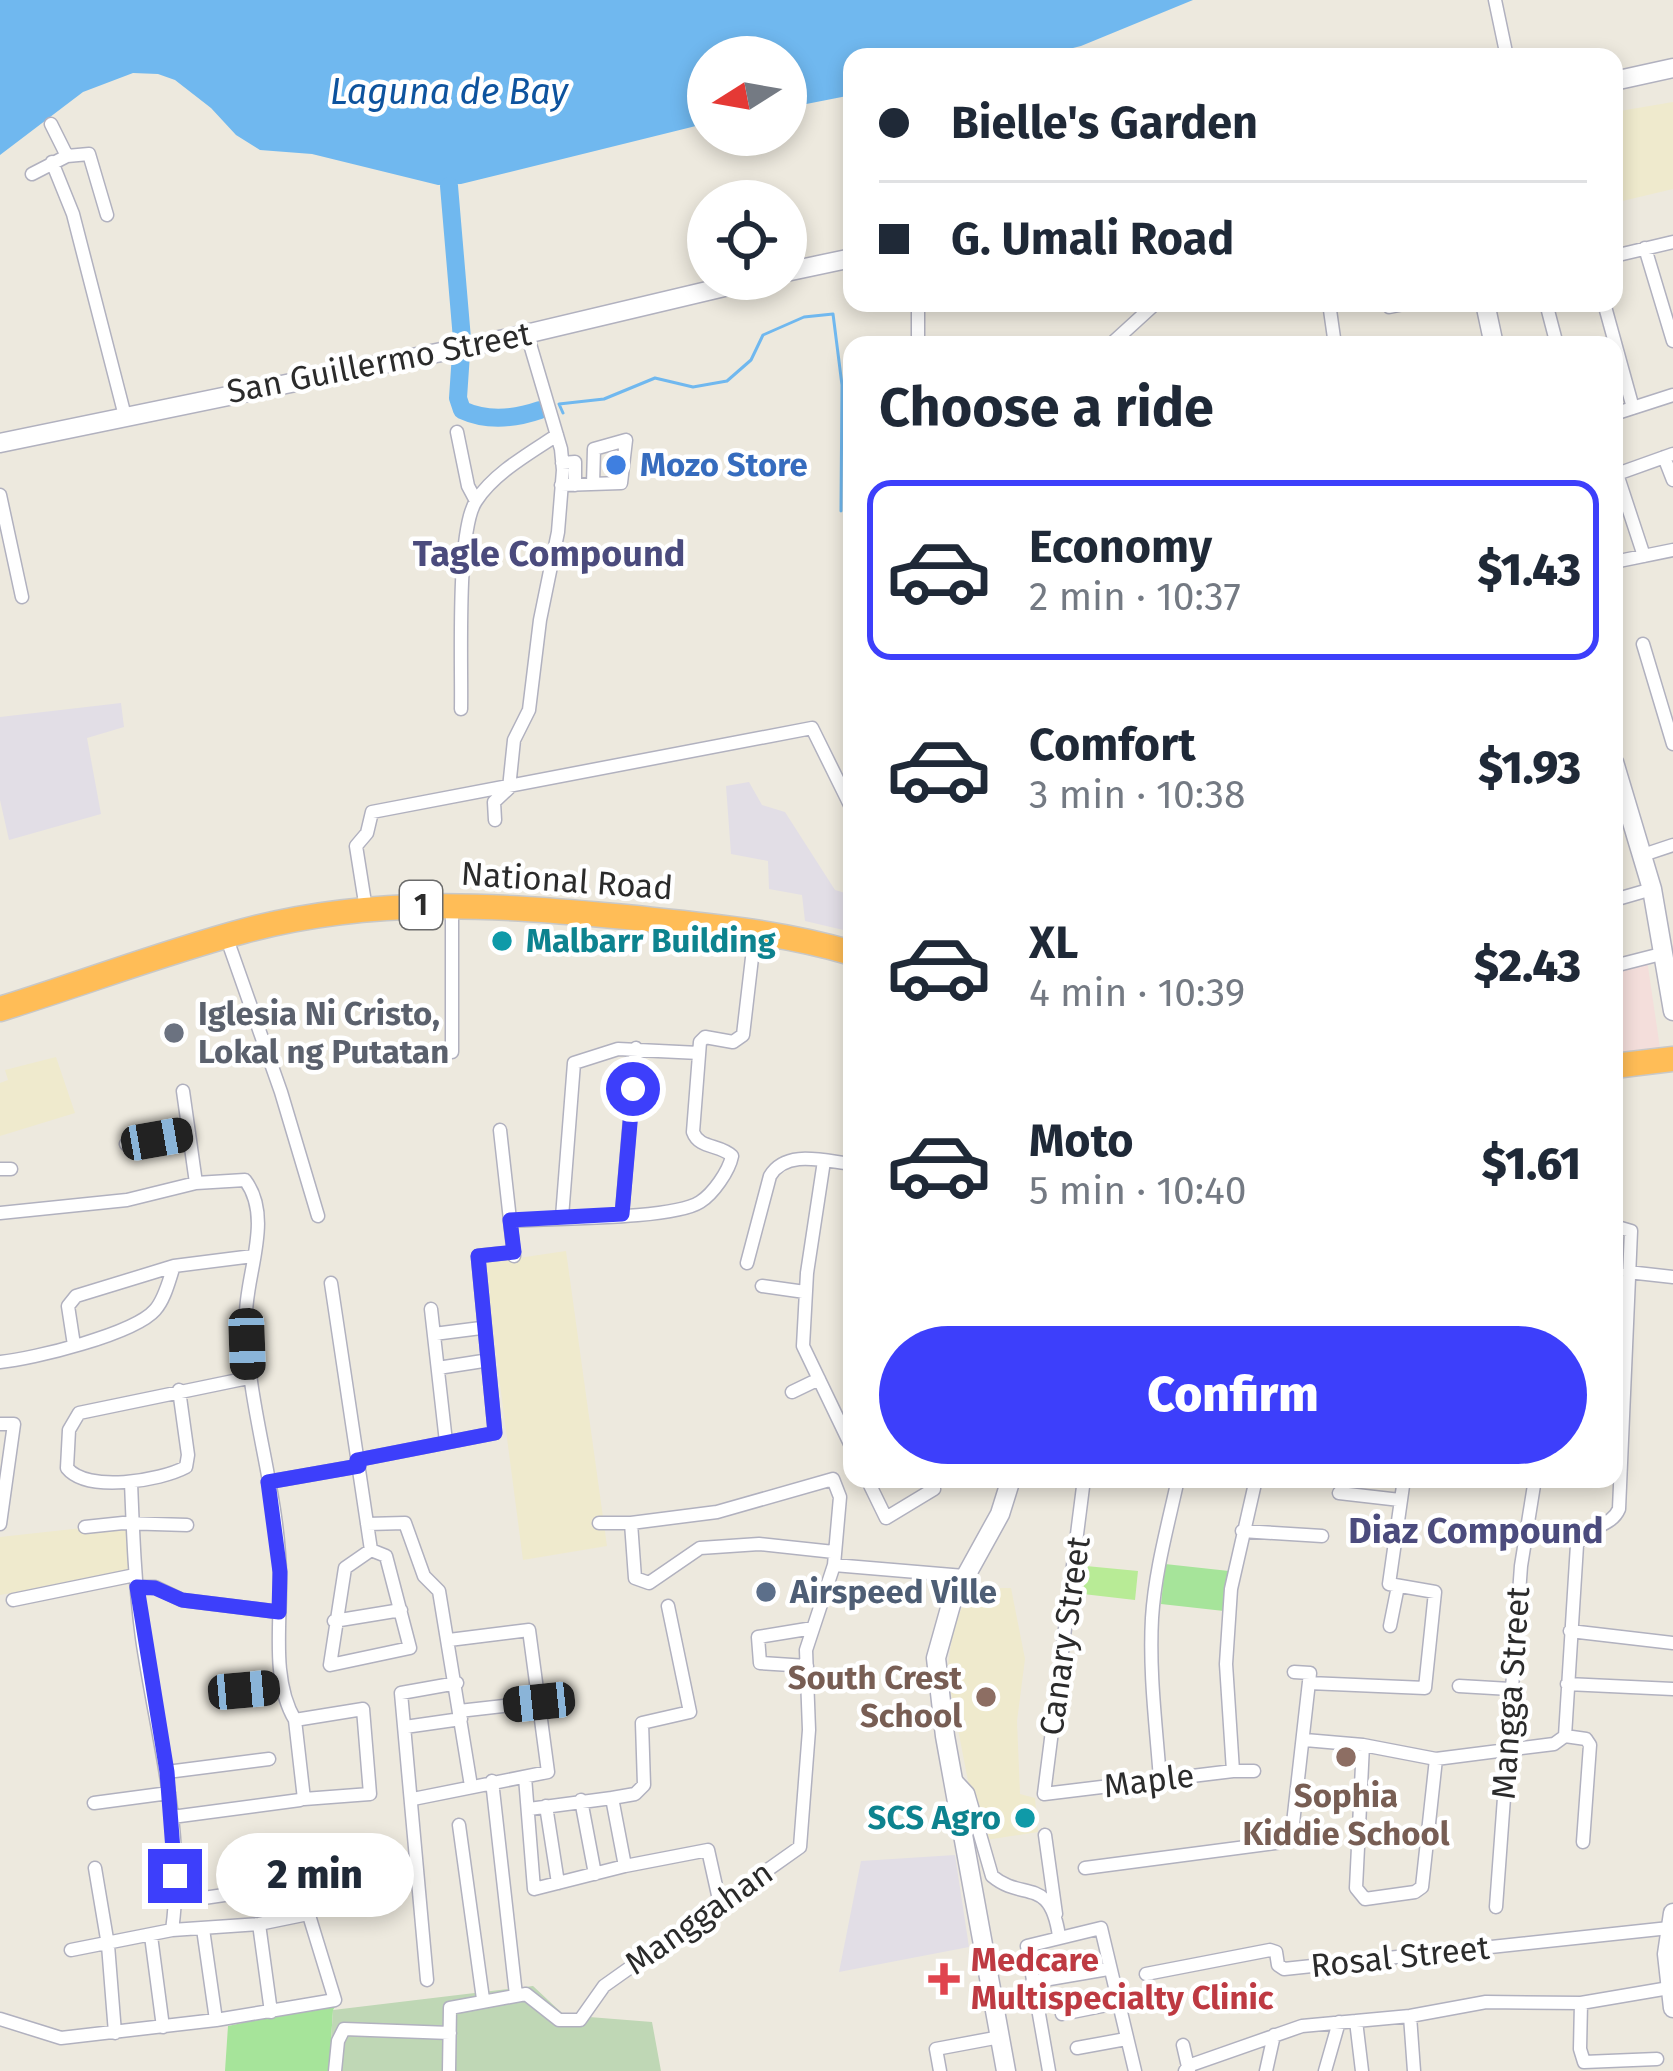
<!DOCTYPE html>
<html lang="en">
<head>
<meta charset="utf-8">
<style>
	body { margin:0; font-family:"Fira Sans",sans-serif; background:#f2f2f3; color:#1f2937; height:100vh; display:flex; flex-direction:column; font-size:45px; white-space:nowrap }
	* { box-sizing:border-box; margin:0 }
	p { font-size:39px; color:#747a83 }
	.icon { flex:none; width:66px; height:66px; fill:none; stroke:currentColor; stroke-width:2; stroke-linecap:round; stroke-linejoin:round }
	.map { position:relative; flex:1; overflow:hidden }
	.side { position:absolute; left:843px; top:336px; width:780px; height:1152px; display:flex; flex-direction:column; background:#fff; border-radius:24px; box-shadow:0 6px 18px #0003 }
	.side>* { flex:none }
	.hud { position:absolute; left:843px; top:48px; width:780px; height:264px; border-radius:24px; box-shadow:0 6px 18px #0003; display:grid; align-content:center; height:264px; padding:0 36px; background:#fff }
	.needle { width:78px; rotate:259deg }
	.fabs { position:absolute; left:687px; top:36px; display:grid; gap:24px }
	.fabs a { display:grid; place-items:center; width:120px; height:120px; border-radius:50%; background:#fff; box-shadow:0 6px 18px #0003; font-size:60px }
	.end { position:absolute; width:54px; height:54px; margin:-27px; border:15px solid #3d3ffb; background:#fff; box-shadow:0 0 0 6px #fff }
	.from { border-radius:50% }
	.bubble { position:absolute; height:84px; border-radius:42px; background:#fff; box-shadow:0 6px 18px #0003; font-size:39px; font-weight:800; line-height:84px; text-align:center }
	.car { position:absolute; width:36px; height:72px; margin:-36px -18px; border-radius:15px; box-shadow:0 0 9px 3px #0007; background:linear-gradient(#222 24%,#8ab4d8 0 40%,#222 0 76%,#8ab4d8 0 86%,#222 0) }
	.hud b { display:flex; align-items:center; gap:42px; height:114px; font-size:45px }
	.hud b+b { border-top:3px solid #e0e1e3 }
	.hud i { width:30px; height:30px; background:#1f2937 }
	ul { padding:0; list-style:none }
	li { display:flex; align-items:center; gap:36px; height:180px; margin:0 24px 18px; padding:0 12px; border:6px solid transparent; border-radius:24px }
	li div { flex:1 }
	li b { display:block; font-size:45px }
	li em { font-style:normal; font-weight:800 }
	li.current { border-color:#3d3ffb }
	li>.icon { width:108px; height:108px; stroke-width:1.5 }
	h2 { padding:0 36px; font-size:54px; line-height:144px }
	.primary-button { display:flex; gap:24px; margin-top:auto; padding:24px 36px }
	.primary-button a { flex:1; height:138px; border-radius:72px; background:#3d3ffb; color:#fff; font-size:48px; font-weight:800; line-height:138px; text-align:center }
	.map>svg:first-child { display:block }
	.industrial { fill:#e2dee6 }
	.education { fill:#efeacd }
	.medical { fill:#f4dedb }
	.green { fill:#a6e49a }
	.cemetery { fill:#bfd7b5 }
	.pitch { fill:#b8eb96 }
	.water { fill:#70b8ef }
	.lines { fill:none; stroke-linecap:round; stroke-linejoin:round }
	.stream { stroke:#70b8ef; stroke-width:3 }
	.river { stroke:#70b8ef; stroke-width:18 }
	.street-casing { stroke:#b1b1bf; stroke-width:15 }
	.secondary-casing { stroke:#b1b1bf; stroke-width:21 }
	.highway-casing { stroke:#c8c8c8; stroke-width:27 }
	.street { stroke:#fff; stroke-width:12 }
	.secondary { stroke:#fff; stroke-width:18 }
	.highway { stroke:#ffbd57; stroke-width:24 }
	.route { stroke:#3d3ffb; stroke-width:15 }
	.shop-dot { fill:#3f7fe0; stroke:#fff; stroke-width:4.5 }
	.culture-dot { fill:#0f9aa8; stroke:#fff; stroke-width:4.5 }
	.worship-dot { fill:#6b7280; stroke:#fff; stroke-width:4.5 }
	.service-dot { fill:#5c6f8a; stroke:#fff; stroke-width:4.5 }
	.education-dot { fill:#8d6e63; stroke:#fff; stroke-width:4.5 }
	.health-dot { fill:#e0444e; stroke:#fff; stroke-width:4.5 }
	.labels { text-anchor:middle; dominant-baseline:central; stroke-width:9; stroke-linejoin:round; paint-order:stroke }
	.shield { fill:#fff; stroke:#6b6b6b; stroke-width:3 }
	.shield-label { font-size:30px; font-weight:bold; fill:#2b2b2b }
	.street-label { font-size:33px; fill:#2b2b2b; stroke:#fff }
	.shop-label { font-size:33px; font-weight:bold; fill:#366cbe; stroke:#fff; text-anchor:start }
	.culture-label { font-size:33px; font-weight:bold; fill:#0d838f; stroke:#fff; text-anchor:start }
	.worship-label { font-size:33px; font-weight:bold; fill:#5b616d; stroke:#fff; text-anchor:start }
	.service-label { font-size:33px; font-weight:bold; fill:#4e5e75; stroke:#fff; text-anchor:start }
	.education-label { font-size:33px; font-weight:bold; fill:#785e54; stroke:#fff; text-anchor:end }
	.health-label { font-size:33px; font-weight:bold; fill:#be3a42; stroke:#fff; text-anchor:start }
	.water-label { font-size:36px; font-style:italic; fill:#0d539e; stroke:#fff }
	.neighbourhood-label { font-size:36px; font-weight:bold; fill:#4b4b7d; stroke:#fff }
</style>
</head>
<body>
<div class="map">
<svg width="1673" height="2071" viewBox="0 0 1673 2071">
	<rect width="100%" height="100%" fill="#ede9de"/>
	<path class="industrial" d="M121 703 124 727 87 738 101 814 9 840 0 800V717Z
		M749 782 762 805 785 812 835 890 852 895V932L805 921 802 895 769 889 768 861 731 854 726 786Z
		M955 1855 969 1947 839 1972 861 1861Z"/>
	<path class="education" d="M1673 102V189L1614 203V112Z
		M56 1057 75 1113 0 1136V1083L8 1080 5 1070Z
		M566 1251 607 1546 523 1560 484 1263Z
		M128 1523 133 1571 0 1595V1537Z
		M969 1588H1011L1025 1659 1017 1721 1020 1794 1035 1798 1038 1832 986 1840 968 1781 947 1672 953 1631Z"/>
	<path class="medical" d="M1647 960 1660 1048 1614 1053V969Z"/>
	<path class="green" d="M1165 1564 1229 1571 1224 1611 1161 1604Z
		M338 2002 333 2010 329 2071H225L228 2026Z"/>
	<path class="cemetery" d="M533 1986 564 2015 652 2022 661 2071H329L333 2010Z"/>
	<path class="pitch" d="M1086 1566 1138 1571 1135 1600 1083 1594Z"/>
	<path class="water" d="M0 0H1193L1081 46 1037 57H852V95L786 108V57H708V123L461 184 438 185 312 154 260 150 236 135 211 108 175 80 158 74 133 73 83 92 0 155Z"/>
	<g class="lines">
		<path class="stream" d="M563 413 559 404 604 399 655 378 693 387 727 381 751 360 763 335 804 317 833 314 842 385 841 511"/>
		<path class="river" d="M449 186 462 339 458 398 462 410C488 422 514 419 540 410"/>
		<defs>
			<path id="street" d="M1495 0 1507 57
				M51 124 67 156
				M52 162 73 214 125 416
				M32 174 67 156 89 154 107 215
				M1645 248 1673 341
				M1614 256 1673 242
				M918 303V345
				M1329 303 1335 345
				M1388 303 1389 307 1409 303
				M1546 303 1557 345
				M1604 303 1633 408
				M1110 345 1156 303
				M1614 414 1673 395
				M457 432 468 486 476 501
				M1664 457 1673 480
				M562 463 575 462V485
				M561 485 621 483 626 440 594 449 593 484
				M0 495 22 597
				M1644 556 1617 474 1673 454
				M1614 562 1673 550
				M1643 644 1673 744
				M461 709C462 667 456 531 476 501 494 473 530 453 557 435
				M495 820 494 802 509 788 514 740 529 710 540 620 558 532 563 470 561 449 527 334
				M1643 855 1673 845
				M1614 900 1652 889
				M452 905V1052
				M366 909 356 846 367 833 372 812 812 728 852 809
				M226 936 281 1092 318 1216
				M1614 966 1665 953
				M183 1091 196 1183
				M500 1130 514 1256
				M126 1144 189 1133
				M824 1161 807 1273 803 1346 852 1448
				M0 1169H11
				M0 1213 127 1200 196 1183 245 1180C273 1217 247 1271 246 1313 245 1403 279 1488 280 1577 281 1623 271 1680 295 1720L363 1709 370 1794 304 1799 295 1720
				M622 1214 636 1048
				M562 1217 574 1063 618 1049 699 1053
				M510 1221C548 1218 672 1220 700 1202 713 1194 729 1171 732 1156 720 1144 699 1149 693 1132L700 1042 705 1037 733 1042 743 1035 755 932
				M747 1263 770 1176C786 1149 824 1161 852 1164
				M1628 1272 1673 1277
				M331 1283 371 1550
				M762 1286 805 1292
				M431 1309 446 1442
				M434 1334 481 1328
				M74 1345 68 1306 76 1296 174 1266 253 1256
				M0 1362C33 1359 134 1334 155 1310 165 1299 169 1280 174 1266
				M438 1368 483 1361
				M179 1390 188 1455 186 1467C160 1481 87 1493 67 1468L69 1430 79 1413 248 1378
				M792 1392 819 1379
				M0 1424H14L0 1524
				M357 1460 495 1433 478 1256 514 1252
				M867 1479 886 1518 934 1489 930 1479
				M1084 1479 1044 1794 1233 1771H1254
				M131 1482C133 1534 135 1586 142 1638 156 1735 186 1832 172 1930
				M268 1482 359 1466
				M1339 1493 1400 1500
				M631 1523 635 1578 649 1583 700 1548 759 1544 834 1552
				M367 1524 405 1523 424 1576 439 1591 471 1786
				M85 1527 123 1523 187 1525
				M1242 1531 1322 1536
				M1365 1532 1395 1534
				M371 1550 386 1556 410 1648 330 1665 345 1568Z
				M834 1565 964 1576
				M137 1587H155L182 1600 279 1612
				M13 1600 135 1575
				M334 1621 401 1610
				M1390 1626 1398 1586
				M1570 1631 1673 1643
				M807 1666 760 1663 758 1637 813 1628
				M1309 1683 1425 1688 1435 1592 1389 1584 1404 1479
				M1567 1684 1673 1689
				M1459 1686 1510 1689
				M244 1690 280 1686
				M459 1711 539 1702
				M405 1727 461 1719
				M1565 1736 1577 1545C1586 1525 1611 1528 1619 1509L1631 1231 1614 1226
				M1565 1736 1586 1739 1590 1745 1583 1842
				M1305 1740 1363 1745 1436 1759 1554 1744 1565 1736
				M1363 1745 1356 1888 1365 1899 1415 1892 1422 1887 1436 1759
				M1233 1771 1226 1664 1231 1589 1256 1479
				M167 1772 269 1759
				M525 1777 534 1889 625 1866 612 1798 529 1809
				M953 1777 968 1793 992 1876C1023 1902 1050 1875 1059 1936
				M1160 1779C1156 1725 1149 1672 1152 1618 1155 1571 1168 1525 1178 1479
				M492 1781 516 1995
				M612 1798 635 1794 644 1785 642 1723 690 1712 668 1606
				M413 1799 548 1772 529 1630 449 1640
				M581 1800 595 1874
				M94 1803 169 1793
				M546 1806 558 1883
				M172 1817 300 1800
				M459 1825 483 1999
				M1045 1835 1056 1914
				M625 1866 708 1850 720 1904
				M95 1868 108 1945 115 2033
				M1085 1868 1291 1841 1310 1673 1294 1672
				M176 1902 265 1889
				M1496 1907 1521 1566 1535 1479
				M259 1924 271 2012
				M203 1929 216 2020
				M151 1936 163 2027
				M71 1950 172 1930 259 1924 303 1915 308 1912 316 1875
				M1146 1974 1270 1950 1276 1952 1278 1965 1284 1969 1669 1928
				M427 1980 401 1693 457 1683
				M1032 1982 1108 1969
				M1581 2003 1580 2049 1584 2062 1657 2059
				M1062 2014 1117 2003
				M1410 2016 1414 2071
				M0 2019 61 2038 216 2020 335 2000 308 1912
				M1356 2021 1362 2071
				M1183 2045 1189 2071
				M1077 2048 1126 2039
				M335 2071 338 2041 344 2029 450 2033
				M449 2071 450 2008 526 1994 559 2020H580L604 1986 800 1847 809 1730 806 1650 834 1565 840 1497 833 1479 717 1512 631 1523H599
				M940 2071 936 2049 1000 2037
				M1049 2071 1027 1946 1101 1928 1135 2071
				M1185 2071 1188 2066 1302 2026 1410 2016 1486 2002 1581 2003 1669 1988
				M1266 2071 1274 2035
				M1325 2071 1339 2022"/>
			<path id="secondary" d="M1614 81 1673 68
				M786 272 852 258
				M1485 303 1494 345
				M0 443 509 338 758 279
				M1614 762 1652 889 1673 1011
				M1673 1913 1667 1954 1673 2008
				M1006 2071 945 1736 936 1658 952 1601 1000 1514 1011 1479"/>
			<path id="highway" d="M0 1009C81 984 162 953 244 931 374 896 495 905 626 917 702 925 778 931 852 953
				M1614 1066 1673 1059"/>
		</defs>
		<use href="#street" class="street-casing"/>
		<use href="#secondary" class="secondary-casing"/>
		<use href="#highway" class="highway-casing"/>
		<use href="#street" class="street"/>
		<use href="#secondary" class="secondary"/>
		<use href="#highway" class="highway"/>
	</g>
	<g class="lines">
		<path class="route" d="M175 1876 167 1772 137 1587 155 1588 182 1600 279 1612 280 1572 268 1482 359 1466 357 1460 495 1433 478 1256 514 1252 510 1220 622 1214 633 1089"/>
	</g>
	<circle class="shop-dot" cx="616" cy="465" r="12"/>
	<g class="culture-dot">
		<circle cx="502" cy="941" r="12"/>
		<circle cx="1025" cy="1818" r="12"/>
	</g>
	<circle class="worship-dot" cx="174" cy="1033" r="12"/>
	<circle class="service-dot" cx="766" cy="1592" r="12"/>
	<g class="education-dot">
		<circle cx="986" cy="1697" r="12"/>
		<circle cx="1346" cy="1757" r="12"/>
	</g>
	<path class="health-dot" d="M938 1961h12v12h12v12h-12v12h-12v-12h-12v-12h12z"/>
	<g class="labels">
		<rect class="shield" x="400" y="881" width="42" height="48" rx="9"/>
		<g class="shield-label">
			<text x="421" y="905">1</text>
		</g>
		<g class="street-label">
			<text transform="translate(379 363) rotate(-11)">San Guillermo Street</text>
			<text transform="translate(567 881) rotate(4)">National Road</text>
			<text transform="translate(1065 1636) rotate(-82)">Canary Street</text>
			<text transform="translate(1511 1693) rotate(-86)">Mangga Street</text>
			<text transform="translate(1149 1781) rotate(-7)">Maple</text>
			<text transform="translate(699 1918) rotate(-35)">Manggahan</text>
			<text transform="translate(1400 1957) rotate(-6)">Rosal Street</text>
		</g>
		<g class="shop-label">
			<text x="640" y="465">Mozo Store</text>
		</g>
		<g class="culture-label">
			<text x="526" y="941">Malbarr Building</text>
			<text x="1001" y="1818" text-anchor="end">SCS Agro</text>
		</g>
		<g class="worship-label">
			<text x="198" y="1014">Iglesia Ni Cristo,<tspan x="198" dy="38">Lokal ng Putatan</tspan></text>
		</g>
		<g class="service-label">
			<text x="790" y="1592">Airspeed Ville</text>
		</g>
		<g class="education-label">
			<text x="962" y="1678">South Crest<tspan x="962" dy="38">School</tspan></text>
			<text x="1346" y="1796" text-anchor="middle">Sophia<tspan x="1346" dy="38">Kiddie School</tspan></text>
		</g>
		<g class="health-label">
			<text x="971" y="1960">Medcare<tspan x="971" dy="38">Multispecialty Clinic</tspan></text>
		</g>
		<g class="water-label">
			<text x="449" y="92">Laguna de Bay</text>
		</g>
		<g class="neighbourhood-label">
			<text x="549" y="554">Tagle Compound</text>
			<text x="1476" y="1531">Diaz Compound</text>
		</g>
	</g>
</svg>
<div class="fabs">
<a><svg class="needle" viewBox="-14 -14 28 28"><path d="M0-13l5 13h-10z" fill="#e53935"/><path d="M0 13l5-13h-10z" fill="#747a83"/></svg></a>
<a><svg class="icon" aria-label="locate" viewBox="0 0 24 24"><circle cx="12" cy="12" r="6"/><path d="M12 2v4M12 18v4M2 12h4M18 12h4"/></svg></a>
</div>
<i class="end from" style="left:633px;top:1089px"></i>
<i class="end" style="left:175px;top:1876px"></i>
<div class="bubble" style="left:216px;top:1833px;width:198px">2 min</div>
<i class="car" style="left:157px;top:1139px;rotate:80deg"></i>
<i class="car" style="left:247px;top:1344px;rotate:178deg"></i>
<i class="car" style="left:244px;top:1690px;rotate:85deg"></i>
<i class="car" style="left:539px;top:1702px;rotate:264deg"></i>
<div class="hud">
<b><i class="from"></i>Bielle's Garden</b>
<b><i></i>G. Umali Road</b>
</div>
<section class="side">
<h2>Choose a ride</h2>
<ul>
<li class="current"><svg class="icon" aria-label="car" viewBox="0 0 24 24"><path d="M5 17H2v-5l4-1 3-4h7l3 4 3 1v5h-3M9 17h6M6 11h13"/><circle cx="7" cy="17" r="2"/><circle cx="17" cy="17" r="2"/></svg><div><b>Economy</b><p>2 min · 10:37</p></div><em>$1.43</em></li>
<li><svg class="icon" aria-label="car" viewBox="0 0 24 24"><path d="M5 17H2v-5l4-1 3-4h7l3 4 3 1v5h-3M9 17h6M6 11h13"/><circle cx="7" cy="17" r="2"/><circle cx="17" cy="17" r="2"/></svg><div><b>Comfort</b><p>3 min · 10:38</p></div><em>$1.93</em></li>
<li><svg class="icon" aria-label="car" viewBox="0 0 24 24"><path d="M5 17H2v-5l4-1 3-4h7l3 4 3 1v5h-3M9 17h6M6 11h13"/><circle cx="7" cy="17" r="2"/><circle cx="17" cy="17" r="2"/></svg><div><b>XL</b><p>4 min · 10:39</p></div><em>$2.43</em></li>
<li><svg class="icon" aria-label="car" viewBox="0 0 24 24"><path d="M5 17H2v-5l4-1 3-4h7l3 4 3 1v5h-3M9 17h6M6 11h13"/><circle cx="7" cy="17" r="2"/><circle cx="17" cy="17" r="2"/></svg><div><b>Moto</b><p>5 min · 10:40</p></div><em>$1.61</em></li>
</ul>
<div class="primary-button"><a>Confirm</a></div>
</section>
</div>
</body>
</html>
